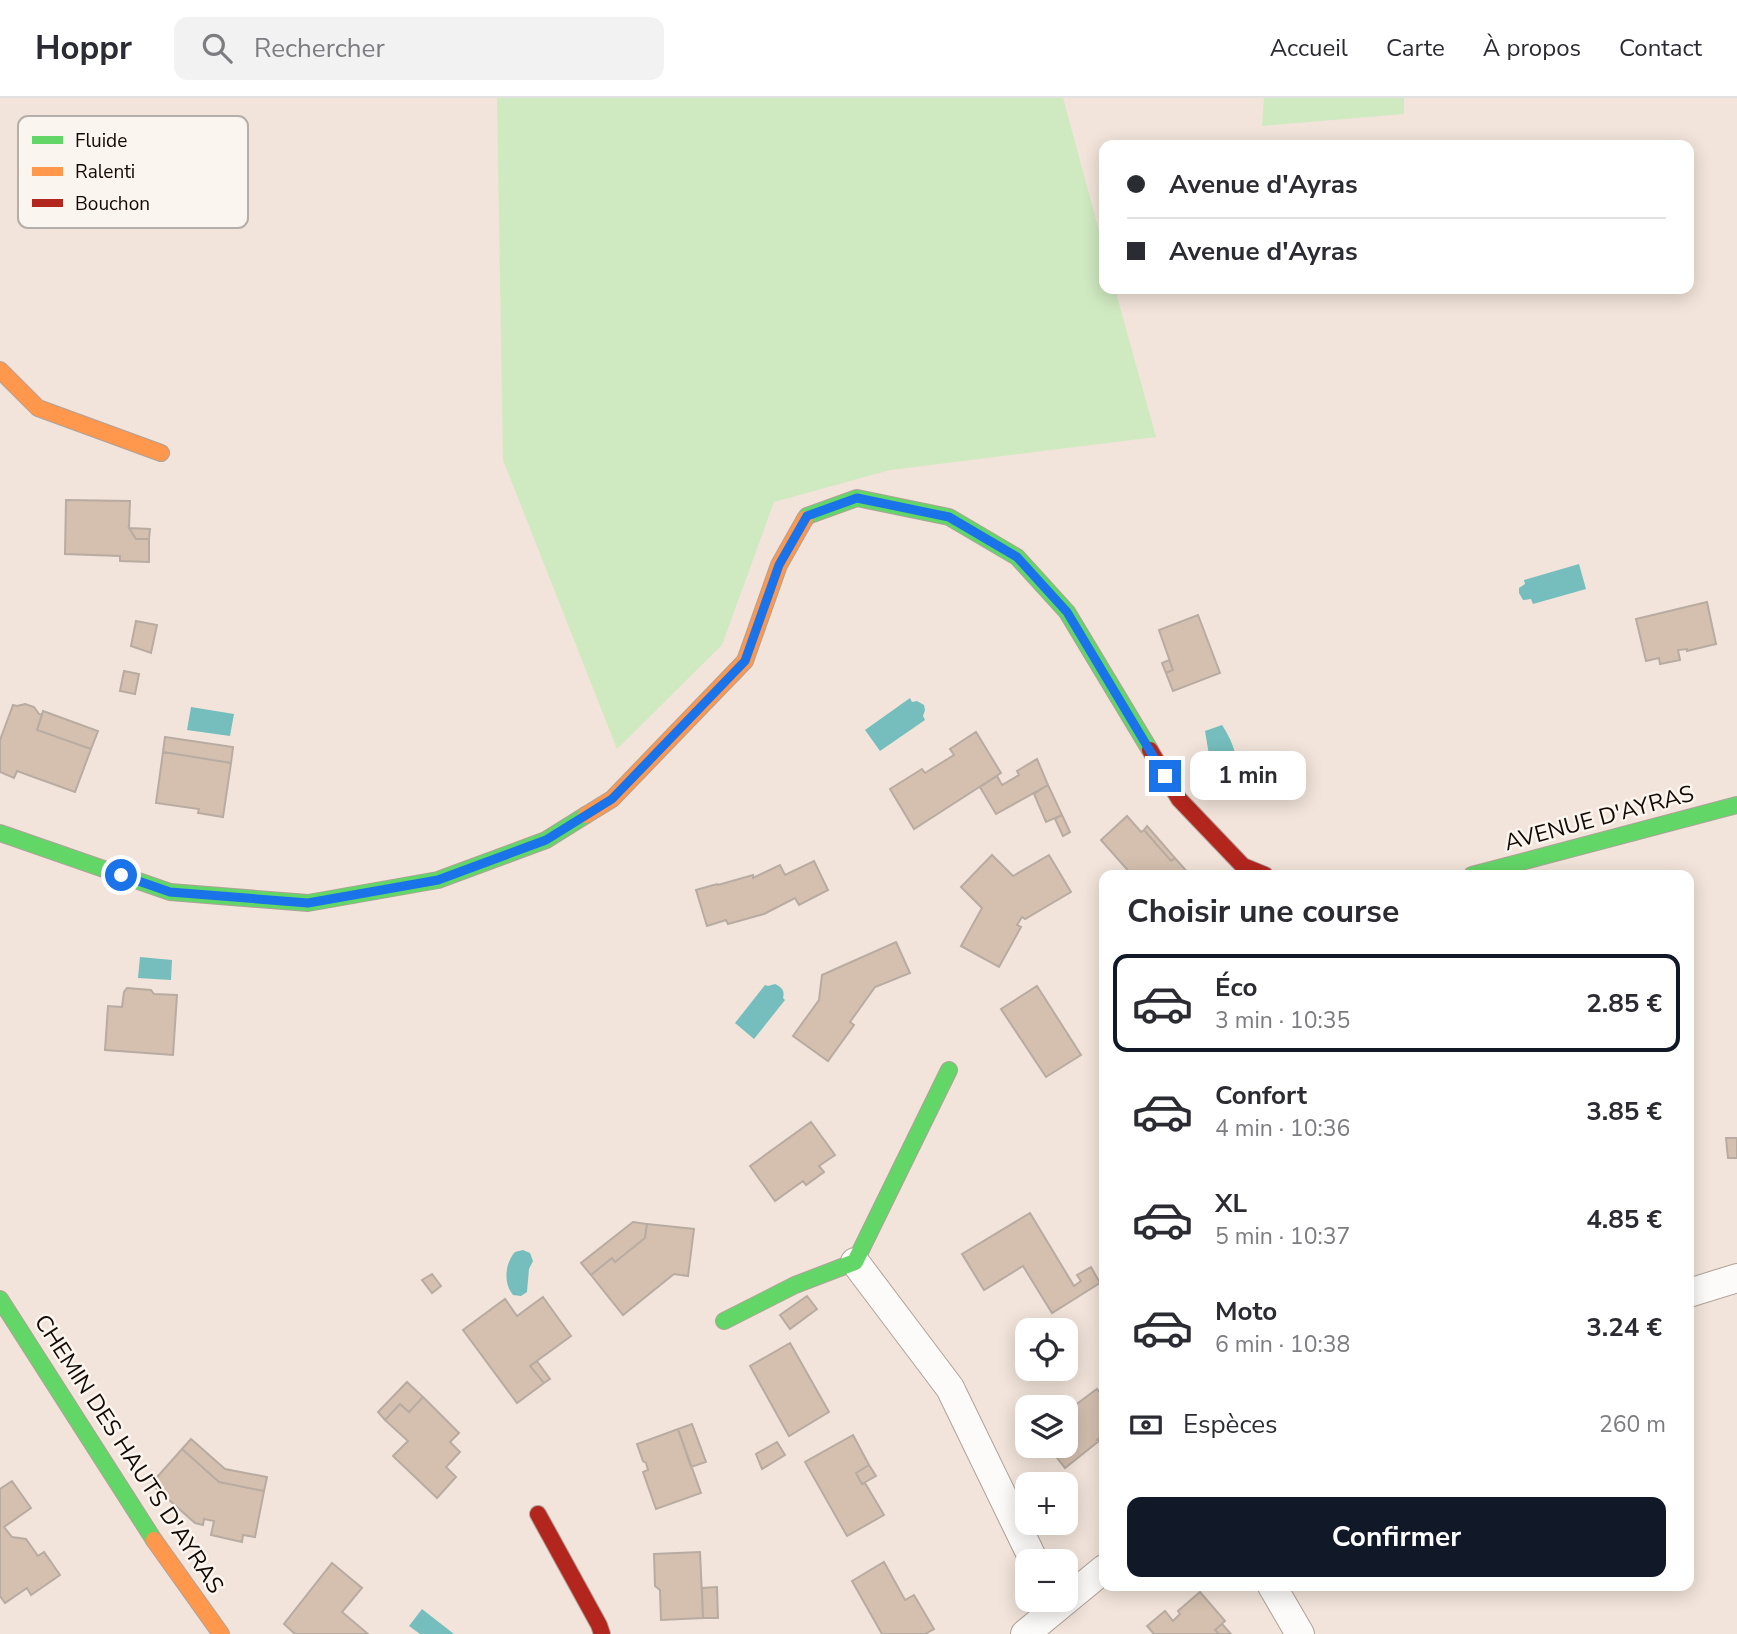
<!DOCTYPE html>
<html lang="fr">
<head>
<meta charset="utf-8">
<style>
	body { margin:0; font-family:"Nunito Sans",sans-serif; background:#f2f2f3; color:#2b2b33; height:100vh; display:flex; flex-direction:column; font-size:26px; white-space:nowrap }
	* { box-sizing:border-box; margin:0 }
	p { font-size:23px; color:#7c7c81 }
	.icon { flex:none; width:38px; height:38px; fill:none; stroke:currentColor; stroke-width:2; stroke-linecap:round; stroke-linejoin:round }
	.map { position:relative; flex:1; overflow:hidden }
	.sheet { position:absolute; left:1099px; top:772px; width:595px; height:721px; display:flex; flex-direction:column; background:#fff; border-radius:14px; box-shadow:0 4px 18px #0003 }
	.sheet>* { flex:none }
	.guide { position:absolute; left:1099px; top:42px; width:595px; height:154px; border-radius:14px; box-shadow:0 4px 18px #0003; display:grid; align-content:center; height:154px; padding:0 28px; background:#fff }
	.fabs { position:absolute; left:1015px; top:1220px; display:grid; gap:14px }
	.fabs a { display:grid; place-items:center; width:63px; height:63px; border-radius:14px; background:#fff; box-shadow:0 4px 18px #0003; font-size:35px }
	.end { position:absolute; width:32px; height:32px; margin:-16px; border:9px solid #1a73e8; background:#fff; box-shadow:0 0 0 4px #fff }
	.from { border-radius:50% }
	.bubble { position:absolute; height:49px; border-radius:14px; background:#fff; box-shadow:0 4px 18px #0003; font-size:23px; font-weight:700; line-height:49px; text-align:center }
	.guide b { display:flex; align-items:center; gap:24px; height:66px; font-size:26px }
	.guide b+b { border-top:2px solid #e1e1e2 }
	.guide i { width:18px; height:18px; background:#2b2b33 }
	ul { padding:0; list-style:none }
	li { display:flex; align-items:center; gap:21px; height:98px; margin:0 14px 10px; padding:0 14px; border:4px solid transparent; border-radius:14px }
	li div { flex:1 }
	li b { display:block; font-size:26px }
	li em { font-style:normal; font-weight:700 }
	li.active { border-color:#111827 }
	li>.icon { width:63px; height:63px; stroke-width:1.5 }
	h2 { padding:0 28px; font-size:32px; line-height:84px }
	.pay { display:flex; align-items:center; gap:18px; height:77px; padding:0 28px; font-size:26px }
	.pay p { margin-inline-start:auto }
	.action { display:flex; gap:14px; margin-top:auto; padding:14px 28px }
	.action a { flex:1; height:80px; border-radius:14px; background:#111827; color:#fff; font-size:28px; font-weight:700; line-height:80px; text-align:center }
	header { display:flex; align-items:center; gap:42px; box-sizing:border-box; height:98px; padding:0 35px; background:#fff; border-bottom:2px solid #e1e1e2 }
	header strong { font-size:33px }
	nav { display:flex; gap:38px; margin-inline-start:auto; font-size:24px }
	.search { width:490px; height:63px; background:#f2f2f3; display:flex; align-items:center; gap:18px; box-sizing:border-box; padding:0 24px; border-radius:14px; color:#7c7c81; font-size:26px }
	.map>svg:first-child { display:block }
	.green { fill:#cfe9c0 }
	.water { fill:#75bebd }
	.building { fill:#d5c0af; stroke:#b7aba2; stroke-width:2 }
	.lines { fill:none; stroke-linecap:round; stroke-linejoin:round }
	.street-casing { stroke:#aea299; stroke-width:30 }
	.fast-casing { stroke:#aea299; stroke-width:18 }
	.slow-casing { stroke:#aea299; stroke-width:18 }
	.jam-casing { stroke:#aea299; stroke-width:18 }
	.street { stroke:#fdfbf9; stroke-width:28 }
	.fast { stroke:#63d668; stroke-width:16 }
	.slow { stroke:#ff974d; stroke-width:16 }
	.jam { stroke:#b3261e; stroke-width:16 }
	.route { stroke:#1a73e8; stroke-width:9 }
	.labels { text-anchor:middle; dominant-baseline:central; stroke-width:5; stroke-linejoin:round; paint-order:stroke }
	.street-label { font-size:23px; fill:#140a03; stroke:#fbf5f0 }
	.key { fill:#fbf5f0; stroke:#b6aea9; stroke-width:2 }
	.key-label { font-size:19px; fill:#140a03 }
</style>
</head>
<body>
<header>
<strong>Hoppr</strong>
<div class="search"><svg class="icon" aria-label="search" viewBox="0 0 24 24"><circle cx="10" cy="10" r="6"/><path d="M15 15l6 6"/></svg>Rechercher</div>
<nav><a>Accueil</a><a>Carte</a><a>À propos</a><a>Contact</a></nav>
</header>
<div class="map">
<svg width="1737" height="1536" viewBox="0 0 1737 1536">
	<rect width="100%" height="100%" fill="#f2e4da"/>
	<path class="green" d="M497 0H1063L1104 151V191H1115L1156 339 890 372 774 404 722 547 617 651 503 362Z
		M1264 0H1404V16L1262 28Z"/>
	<path class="water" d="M1579 466 1586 491 1533 506 1531 501 1523 502 1519 495V490L1525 486 1524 482Z
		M910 600 912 604 917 603 924 607 925 612 923 618 925 622 880 653 865 632Z
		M191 609 234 616 230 638 187 632Z
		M1222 627C1232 642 1237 656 1238 674L1222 680 1209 657 1205 633Z
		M140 859 172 862 171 882 138 880Z
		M775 886C782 889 785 893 783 900L785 902 754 941 735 925 765 887 768 888Z
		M523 1152 530 1155 533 1163 529 1171 527 1194 521 1198 513 1197C503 1185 505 1165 515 1154Z
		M422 1511 454 1536H420L409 1528Z"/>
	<path class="building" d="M66 402 130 403 129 430 136 441H149V464L120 463V458L65 456Z
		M129 430 150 431 149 441H136Z
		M1707 504 1716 546 1687 553V551L1678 552 1680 562 1660 566 1659 560 1646 563 1636 521Z
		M1198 517 1220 575 1173 593 1166 575 1173 572 1159 532Z
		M136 523 157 527 151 555 131 548Z
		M1169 562 1173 572 1166 575 1162 565Z
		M124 573 139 576 135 596 120 593Z
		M25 606 34 609 39 616 42 617 37 632 91 651 75 694 17 673 14 680 0 674V642L13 607 17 608Z
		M43 613 98 633 91 651 37 632Z
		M976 634 1001 675 914 731 890 691 922 671 925 675 954 657 950 651Z
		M165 639 233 649 231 665 163 654Z
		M163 654 231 665 223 719 198 715 199 711 156 705Z
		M1037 661 1048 687 996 716 980 689 997 678 1002 687 1019 677 1017 673Z
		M1048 687 1062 717 1046 724 1034 696Z
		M1062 717 1070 734 1063 738 1055 721Z
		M1127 718 1141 734 1144 732 1171 763 1175 760 1190 777H1132L1101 742Z
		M1147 728 1175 760 1171 763 1144 732Z
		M992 757 1013 778 1049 757 1071 794 1025 821 1022 819 1017 827 1021 829 999 869 961 848 982 810 961 789Z
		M814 763 828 792 799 807 795 800 764 816 728 826 726 822 707 828 696 792 717 786 718 787 753 777V780L780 767 785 777Z
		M896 844 910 875 875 889 850 924 854 927 828 963 793 938 819 902 822 877Z
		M1037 888 1081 957 1046 979 1001 911Z
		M127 890 151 892 154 896 177 897 173 957 105 952 108 908 122 909 124 894Z
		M811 1024 835 1057 819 1068 824 1074 806 1087 803 1083 775 1103 750 1068Z
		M1726 1040H1737V1060H1728Z
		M1030 1115 1074 1188 1081 1183 1077 1177 1091 1169 1100 1185 1052 1215 1023 1168 984 1192 962 1156Z
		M633 1124 647 1126 645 1140 615 1164 612 1160 591 1177 581 1165Z
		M647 1126 694 1131 688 1178 674 1176 623 1217 591 1177 612 1160 615 1164 645 1140Z
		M432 1176 441 1188 432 1195 422 1182Z
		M807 1198 817 1211 790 1231 780 1217Z
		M543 1199 571 1238 530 1268 544 1285 517 1305 463 1232 505 1201 517 1218Z
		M790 1245 829 1314 789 1338 750 1268Z
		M537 1263 550 1281 544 1285 530 1268Z
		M407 1284 423 1299 409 1314 400 1306 385 1322 378 1314Z
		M1097 1291 1104 1300V1336L1097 1342 1099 1343 1065 1370 1048 1348H1066V1314Z
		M423 1299 459 1335 450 1344 460 1354 446 1369 456 1379 437 1400 393 1358 408 1343 385 1322 400 1306 409 1314Z
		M692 1326 706 1364 691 1369 678 1331Z
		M678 1331 701 1395 656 1411 643 1374 648 1372 646 1365 643 1363 637 1346Z
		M853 1337 869 1367 856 1375 862 1386 865 1385 884 1417 847 1438 805 1364Z
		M191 1341 225 1371 267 1379 264 1393 219 1384 182 1351Z
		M777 1344 785 1357 762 1371 756 1356Z
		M182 1351 219 1384 264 1393 255 1439 243 1437 242 1444 211 1437 214 1423 204 1421 203 1427 195 1425 151 1386Z
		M869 1367 876 1378 862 1386 856 1375Z
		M12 1383 31 1410 4 1429 12 1439 26 1441 38 1458 44 1454 60 1477 31 1497 27 1490 5 1505 0 1498V1391Z
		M700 1454 703 1520 661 1522 660 1492 655 1488 654 1456Z
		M884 1464 905 1502 914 1497 934 1531 925 1536H882L852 1483Z
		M332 1465 362 1490 342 1514 368 1536H295L284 1526Z
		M717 1489 718 1520H703L702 1490Z
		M1200 1494 1225 1523 1215 1532 1219 1536H1154L1147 1528 1165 1513 1173 1523 1180 1516 1178 1513Z
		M1222 1526 1231 1536H1219L1215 1532Z"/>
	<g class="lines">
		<defs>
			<path id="street" d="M855 1164 950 1290 1034 1463
				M1689 1195 1737 1180
				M1272 1488 1300 1536
				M1025 1536 1104 1471"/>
			<path id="fast" d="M805 421 807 418 857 400 949 419 1017 459 1067 514 1150 652
				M0 735 170 794 308 805 438 782 546 742 586 717
				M1472 777 1737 707
				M0 1201 154 1442
				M724 1223 795 1187 855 1164 949 972"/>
			<path id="slow" d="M0 272 38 310 161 355
				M586 717 612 701 745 563 779 467 805 421
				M154 1442 221 1536"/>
			<path id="jam" d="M1150 652 1179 701 1243 768 1265 777
				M538 1416 599 1527 602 1536"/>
		</defs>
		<use href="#street" class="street-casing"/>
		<use href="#fast" class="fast-casing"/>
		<use href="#slow" class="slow-casing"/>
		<use href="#jam" class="jam-casing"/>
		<use href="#street" class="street"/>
		<use href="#fast" class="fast"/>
		<use href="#slow" class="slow"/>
		<use href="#jam" class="jam"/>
	</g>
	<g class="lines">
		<path class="route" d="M121 777 170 794 308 805 438 782 546 742 612 701 745 563 779 467 807 418 857 400 949 419 1017 459 1067 514 1165 678"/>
	</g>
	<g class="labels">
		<g class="street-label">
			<text transform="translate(1599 720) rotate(-15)">AVENUE D'AYRAS</text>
			<text transform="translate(129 1356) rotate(57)">CHEMIN DES HAUTS D'AYRAS</text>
		</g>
	</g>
	<rect x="18" y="18" width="230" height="112" rx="10" class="key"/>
	<rect x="32" y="38" width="31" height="8" fill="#63d668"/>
	<rect x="32" y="69" width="31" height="9" fill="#ff974d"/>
	<rect x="32" y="101" width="31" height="8" fill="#b3261e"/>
	<g class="key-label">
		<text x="75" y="49">Fluide</text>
		<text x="75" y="80">Ralenti</text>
		<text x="75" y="112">Bouchon</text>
	</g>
</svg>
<div class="fabs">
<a><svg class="icon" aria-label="locate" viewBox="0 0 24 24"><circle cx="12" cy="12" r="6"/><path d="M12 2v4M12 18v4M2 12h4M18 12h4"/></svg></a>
<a><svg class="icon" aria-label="layers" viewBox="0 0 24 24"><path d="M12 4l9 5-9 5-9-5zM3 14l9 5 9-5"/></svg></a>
<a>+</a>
<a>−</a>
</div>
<i class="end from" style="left:121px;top:777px"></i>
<i class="end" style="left:1165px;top:678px"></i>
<div class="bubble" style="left:1190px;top:653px;width:116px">1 min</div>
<div class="guide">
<b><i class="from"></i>Avenue d'Ayras</b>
<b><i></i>Avenue d'Ayras</b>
</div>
<section class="sheet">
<h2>Choisir une course</h2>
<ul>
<li class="active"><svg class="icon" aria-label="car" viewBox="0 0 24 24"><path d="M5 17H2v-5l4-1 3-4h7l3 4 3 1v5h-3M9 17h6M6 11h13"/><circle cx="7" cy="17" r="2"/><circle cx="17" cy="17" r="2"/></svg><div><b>Éco</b><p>3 min · 10:35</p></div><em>2.85 €</em></li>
<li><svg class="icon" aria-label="car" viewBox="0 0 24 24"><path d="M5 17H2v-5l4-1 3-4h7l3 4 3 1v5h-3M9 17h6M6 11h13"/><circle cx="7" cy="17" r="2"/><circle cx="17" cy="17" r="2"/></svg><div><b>Confort</b><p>4 min · 10:36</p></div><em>3.85 €</em></li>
<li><svg class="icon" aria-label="car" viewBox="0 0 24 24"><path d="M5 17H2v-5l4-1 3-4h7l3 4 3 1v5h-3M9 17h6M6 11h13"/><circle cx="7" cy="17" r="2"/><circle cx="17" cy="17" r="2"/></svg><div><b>XL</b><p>5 min · 10:37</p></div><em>4.85 €</em></li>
<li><svg class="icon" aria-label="car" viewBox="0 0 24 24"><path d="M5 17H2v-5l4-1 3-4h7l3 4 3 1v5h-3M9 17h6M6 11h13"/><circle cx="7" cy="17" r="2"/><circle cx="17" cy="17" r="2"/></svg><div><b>Moto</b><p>6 min · 10:38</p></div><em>3.24 €</em></li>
</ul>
<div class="pay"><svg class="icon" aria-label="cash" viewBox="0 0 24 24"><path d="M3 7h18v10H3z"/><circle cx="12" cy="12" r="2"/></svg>Espèces<p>260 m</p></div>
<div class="action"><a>Confirmer</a></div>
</section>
</div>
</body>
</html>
